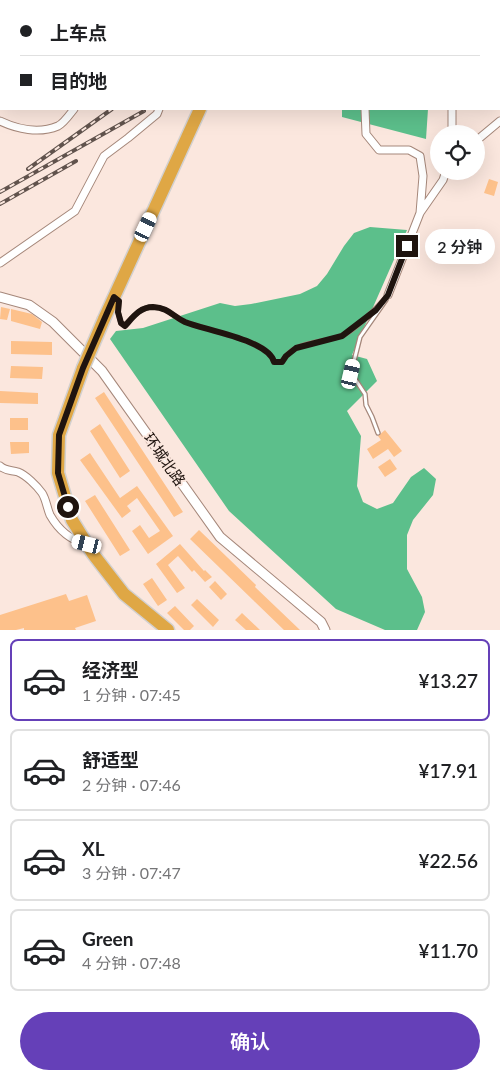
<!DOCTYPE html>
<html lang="zh">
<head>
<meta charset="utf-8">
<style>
	body { margin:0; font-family:Lato,"Noto Sans SC",sans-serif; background:#f2f2f2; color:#202124; height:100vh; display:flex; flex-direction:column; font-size:19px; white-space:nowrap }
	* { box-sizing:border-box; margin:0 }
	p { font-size:16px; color:#757577 }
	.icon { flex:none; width:28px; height:28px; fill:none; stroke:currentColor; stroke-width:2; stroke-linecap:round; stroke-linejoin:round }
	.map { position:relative; height:630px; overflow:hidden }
	.sheet { display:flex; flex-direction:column; background:#fff; flex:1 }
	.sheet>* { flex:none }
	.banner { position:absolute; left:0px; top:0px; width:500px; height:110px; box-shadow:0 5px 20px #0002; display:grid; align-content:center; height:110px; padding:0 20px; background:#fff }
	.tools { position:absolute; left:430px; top:125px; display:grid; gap:10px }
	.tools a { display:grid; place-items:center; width:55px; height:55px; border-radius:50%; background:#fff; box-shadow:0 5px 20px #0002; font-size:25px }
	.end { position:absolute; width:22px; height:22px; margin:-11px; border:6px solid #1f140f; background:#fff; box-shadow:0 0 0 2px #fff }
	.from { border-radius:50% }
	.bubble { position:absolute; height:35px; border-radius:18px; background:#fff; box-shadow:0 5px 20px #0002; font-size:16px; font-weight:600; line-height:35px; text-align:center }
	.car { position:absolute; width:15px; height:30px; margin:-15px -8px; border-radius:6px; box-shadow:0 0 4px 1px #0007; background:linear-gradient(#fff 24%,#345 0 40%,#fff 0 76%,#345 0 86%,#fff 0) }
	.banner b { display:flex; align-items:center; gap:18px; height:48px; font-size:19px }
	.banner b+b { border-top:1px solid #e0e0e0 }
	.banner i { width:12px; height:12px; background:#202124 }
	ul { padding:9px 0 0; list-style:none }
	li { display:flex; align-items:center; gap:15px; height:82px; margin:0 10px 8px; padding:0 10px; border:2px solid #e0e0e0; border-radius:8px }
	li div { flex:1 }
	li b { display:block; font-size:19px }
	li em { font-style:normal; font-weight:600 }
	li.on { border-color:#6540b8 }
	li>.icon { width:45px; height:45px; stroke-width:1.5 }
	.cta { display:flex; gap:10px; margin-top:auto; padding:10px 20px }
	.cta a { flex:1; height:58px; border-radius:30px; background:#6540b8; color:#fff; font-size:20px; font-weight:600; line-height:58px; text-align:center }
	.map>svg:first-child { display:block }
	.forest { fill:#5cbf8b }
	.building { fill:#fdc18b }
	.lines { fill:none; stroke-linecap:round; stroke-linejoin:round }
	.lane-casing { stroke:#a5877a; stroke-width:5.5 }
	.street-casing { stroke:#a5877a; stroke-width:9 }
	.secondary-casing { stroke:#a5877a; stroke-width:11 }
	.highway-casing { stroke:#d2d0cf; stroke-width:15 }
	.lane { stroke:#fff; stroke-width:3 }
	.street { stroke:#fff; stroke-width:7 }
	.secondary { stroke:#fff; stroke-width:9 }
	.highway { stroke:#dfa745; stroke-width:12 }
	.rail-casing { stroke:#61534d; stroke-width:4 }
	.rail { stroke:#fbe7de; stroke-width:2; stroke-dasharray:5.5; stroke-linecap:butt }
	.highway-bridge-casing { stroke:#d2d0cf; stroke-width:15; stroke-linecap:butt }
	.highway-bridge { stroke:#dfa745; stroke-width:12 }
	.route { stroke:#1f140f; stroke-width:6 }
	.labels { text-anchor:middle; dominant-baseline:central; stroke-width:4; stroke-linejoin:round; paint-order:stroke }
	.street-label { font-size:15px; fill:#1f140f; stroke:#fbe7de }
</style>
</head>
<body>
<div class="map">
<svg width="500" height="630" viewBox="0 0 500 630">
	<rect width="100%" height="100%" fill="#fbe7de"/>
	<path class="forest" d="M342 109H428L426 139 342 117Z
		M370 227 407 230 352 355 367 359 377 381 347 411 361 436 357 486 363 502 377 509 393 503 411 477 424 468 436 479 433 495 413 520 407 535V569L422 597 425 612 417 630H385L336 609 229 511 110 339 116 331 143 328 220 303 235 306 251 304 300 294 317 286 327 274 344 246 354 233Z"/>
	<path class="building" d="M489 179 498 182 494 196 484 193Z
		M1 307 10 309 7 320 0 319Z
		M11 309 32 314 42 322 40 329 11 321Z
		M11 341 52 342V355L11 354Z
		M11 366 43 367 42 379 10 378Z
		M0 391 38 393V404L0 403Z
		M104 392 183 512 174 517 95 398Z
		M10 418H28V430H10Z
		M100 424 130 471 120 478 90 431Z
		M385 430 402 451 394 457 388 449 373 459 367 449 381 440 378 436Z
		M10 442H29V453L11 454Z
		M90 453 120 498 137 486 173 536 148 554 132 531 140 525 149 538 160 531 137 498 127 506 131 511 122 518 80 460Z
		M390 459 397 469 385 477 378 467Z
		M95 495 130 550 120 556 85 501Z
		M199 530 256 585 255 587 300 630H284L253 600 190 539Z
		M180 544 204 571 205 570 212 577 205 582 194 570 192 572 178 556 168 565 185 588 177 593 156 564Z
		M152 578 167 600 158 606 143 584Z
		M215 581 227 594 221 600 209 587Z
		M66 594 69 601 87 595 96 621 75 628 76 630H24V628L16 630H0V615Z
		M197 599 219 620 213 627 191 605Z
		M175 606 194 626 190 630H184L167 613Z
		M242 613 260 630H246L235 620Z"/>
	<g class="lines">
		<defs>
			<path id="lane" d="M116 299 119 301 118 312 121 323 125 325C133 317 140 307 153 307 169 308 172 316 185 322 204 330 269 340 274 362H282C294 340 320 344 341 336 354 331 378 307 388 295
				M378 433 372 417 366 405 365 394 351 373 360 337 386 300"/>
			<path id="street" d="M141 1V0
				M295 1 296 0
				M484 1V0
				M365 109 366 134 379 150H409L420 156 423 176 420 213
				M452 109V134
				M0 121C17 129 39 134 58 126 64 123 70 114 74 109
				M476 141 500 121
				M0 263 75 211 104 156 128 138 157 114 159 109
				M388 295 420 213 443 180 446 171
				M0 466C5 471 11 470 18 472 26 475 37 486 42 493 46 499 47 508 50 515 58 529 70 540 86 544"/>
			<path id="secondary" d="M0 297 29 305 53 322 102 371 220 537 321 622 325 630"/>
			<path id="highway" d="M244 1V0
				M104 319 200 109
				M83 368 59 435 58 473 72 520 93 554 124 594 168 630"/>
		</defs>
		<use href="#lane" class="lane-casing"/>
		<use href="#street" class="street-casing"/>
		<use href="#secondary" class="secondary-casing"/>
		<use href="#highway" class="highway-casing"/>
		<use href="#lane" class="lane"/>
		<use href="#street" class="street"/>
		<use href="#secondary" class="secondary"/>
		<use href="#highway" class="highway"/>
		<defs>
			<path id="rail" d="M193 1 194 0
				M28 169 112 109
				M0 192 144 111
				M0 204 76 161"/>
		</defs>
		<use href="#rail" class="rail-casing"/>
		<use href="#rail" class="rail"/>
		<defs>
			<path id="highway-bridge" d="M83 368 104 319"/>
		</defs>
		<use href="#highway-bridge" class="highway-bridge-casing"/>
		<use href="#highway-bridge" class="highway-bridge"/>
	</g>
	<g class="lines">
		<path class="route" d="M68 507 58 473 59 435 83 368 114 297 119 301 118 312 121 323 125 326C133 317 140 307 153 307 169 308 172 316 185 322 204 330 269 340 274 362H282L286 356 296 348 342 336 376 310 388 295 407 246"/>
	</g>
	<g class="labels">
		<g class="street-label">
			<text transform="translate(165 459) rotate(55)">环城北路</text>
		</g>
	</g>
</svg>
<div class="tools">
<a><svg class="icon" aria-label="locate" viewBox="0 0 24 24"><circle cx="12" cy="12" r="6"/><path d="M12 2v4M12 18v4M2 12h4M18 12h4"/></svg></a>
</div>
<i class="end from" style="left:68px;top:507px"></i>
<i class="end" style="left:407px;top:246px"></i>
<div class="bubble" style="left:425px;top:229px;width:70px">2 分钟</div>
<i class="car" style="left:146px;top:227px;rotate:25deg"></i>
<i class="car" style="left:351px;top:374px;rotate:13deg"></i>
<i class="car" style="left:87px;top:544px;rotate:284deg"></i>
<div class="banner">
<b><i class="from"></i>上车点</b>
<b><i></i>目的地</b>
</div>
</div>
<section class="sheet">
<ul>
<li class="on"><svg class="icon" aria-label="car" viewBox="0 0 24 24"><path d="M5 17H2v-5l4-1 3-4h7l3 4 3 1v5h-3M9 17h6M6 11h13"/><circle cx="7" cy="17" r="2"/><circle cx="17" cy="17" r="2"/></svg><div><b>经济型</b><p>1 分钟 · 07:45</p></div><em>¥13.27</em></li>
<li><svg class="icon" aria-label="car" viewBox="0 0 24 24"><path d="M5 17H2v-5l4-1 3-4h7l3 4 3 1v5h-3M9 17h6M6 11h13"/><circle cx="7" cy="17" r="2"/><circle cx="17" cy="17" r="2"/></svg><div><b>舒适型</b><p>2 分钟 · 07:46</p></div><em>¥17.91</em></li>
<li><svg class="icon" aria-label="car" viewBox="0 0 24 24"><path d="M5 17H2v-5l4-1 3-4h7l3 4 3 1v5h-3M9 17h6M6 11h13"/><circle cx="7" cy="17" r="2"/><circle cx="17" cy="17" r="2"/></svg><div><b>XL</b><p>3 分钟 · 07:47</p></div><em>¥22.56</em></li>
<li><svg class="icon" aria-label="car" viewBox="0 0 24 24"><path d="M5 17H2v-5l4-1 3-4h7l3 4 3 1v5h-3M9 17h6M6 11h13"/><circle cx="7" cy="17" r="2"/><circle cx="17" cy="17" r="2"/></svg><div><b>Green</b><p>4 分钟 · 07:48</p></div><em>¥11.70</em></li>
</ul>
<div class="cta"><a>确认</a></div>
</section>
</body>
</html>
